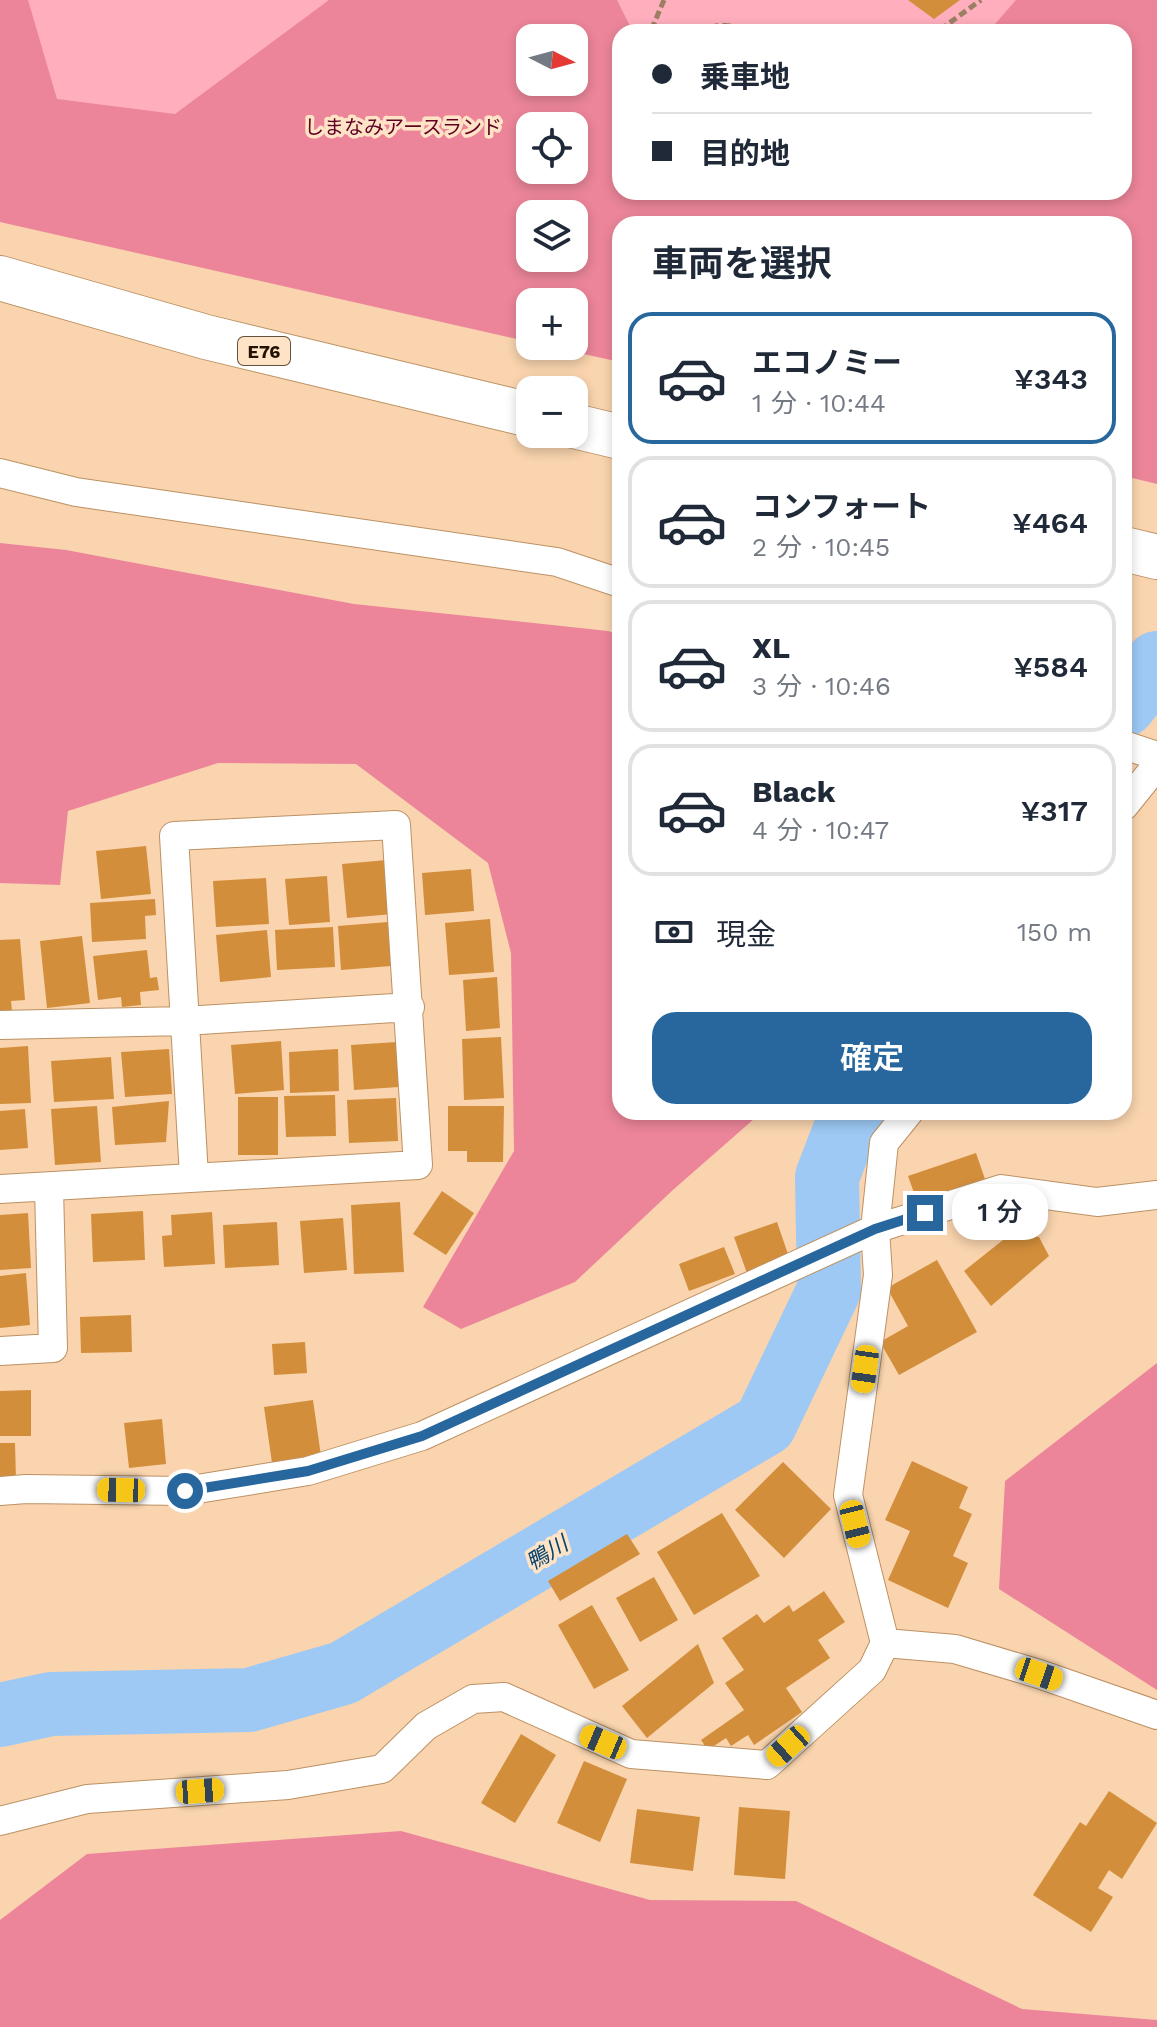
<!DOCTYPE html>
<html lang="ja">
<head>
<meta charset="utf-8">
<style>
	body { margin:0; font-family:"Work Sans","Noto Sans JP",sans-serif; background:#f6f6f7; color:#1f2937; height:100vh; display:flex; flex-direction:column; font-size:30px; white-space:nowrap }
	* { box-sizing:border-box; margin:0 }
	p { font-size:26px; color:#747a83 }
	.icon { flex:none; width:44px; height:44px; fill:none; stroke:currentColor; stroke-width:2; stroke-linecap:round; stroke-linejoin:round }
	.map { position:relative; flex:1; overflow:hidden }
	.details { position:absolute; left:612px; top:216px; width:520px; height:904px; display:flex; flex-direction:column; background:#fff; border-radius:24px; box-shadow:0 4px 12px #0003 }
	.details>* { flex:none }
	.hud { position:absolute; left:612px; top:24px; width:520px; height:176px; border-radius:24px; box-shadow:0 4px 12px #0003; display:grid; align-content:center; height:176px; padding:0 40px; background:#fff }
	.needle { width:52px; rotate:96deg }
	.tools { position:absolute; left:516px; top:24px; display:grid; gap:16px }
	.tools a { display:grid; place-items:center; width:72px; height:72px; border-radius:16px; background:#fff; box-shadow:0 4px 12px #0003; font-size:40px }
	.end { position:absolute; width:36px; height:36px; margin:-18px; border:10px solid #27679d; background:#fff; box-shadow:0 0 0 4px #fff }
	.from { border-radius:50% }
	.bubble { position:absolute; height:56px; border-radius:24px; background:#fff; box-shadow:0 4px 12px #0003; font-size:26px; font-weight:600; line-height:56px; text-align:center }
	.car { position:absolute; width:24px; height:48px; margin:-24px -12px; border-radius:10px; box-shadow:0 0 6px 2px #0007; background:linear-gradient(#f5c518 24%,#345 0 40%,#f5c518 0 76%,#345 0 86%,#f5c518 0) }
	.hud b { display:flex; align-items:center; gap:28px; height:76px; font-size:30px }
	.hud b+b { border-top:2px solid #e0e1e3 }
	.hud i { width:20px; height:20px; background:#1f2937 }
	ul { padding:0; list-style:none }
	li { display:flex; align-items:center; gap:24px; height:132px; margin:0 16px 12px; padding:0 24px; border:4px solid #e0e1e3; border-radius:24px }
	li div { flex:1 }
	li b { display:block; font-size:30px }
	li em { font-style:normal; font-weight:600 }
	li.active { border-color:#27679d }
	li>.icon { width:72px; height:72px; stroke-width:1.5 }
	h2 { padding:0 40px; font-size:36px; line-height:96px }
	.pay { display:flex; align-items:center; gap:20px; height:88px; padding:0 40px; font-size:30px }
	.pay p { margin-inline-start:auto }
	.action { display:flex; gap:16px; margin-top:auto; padding:16px 40px }
	.action a { flex:1; height:92px; border-radius:24px; background:#27679d; color:#fff; font-size:32px; font-weight:600; line-height:92px; text-align:center }
	.map>svg:first-child { display:block }
	.green { fill:#feaebd; fill-rule:evenodd }
	.forest { fill:#ec859a; fill-rule:evenodd }
	.lines { fill:none; stroke-linecap:round; stroke-linejoin:round }
	.river { stroke:#9dc9f4; stroke-width:64 }
	.building { fill:#d38e3b }
	.minor-casing { stroke:#bc9163; stroke-width:30 }
	.motorway-casing { stroke:#bc9163; stroke-width:46 }
	.path { stroke:#9b7f63; stroke-width:5; stroke-dasharray:8 4; stroke-linecap:butt }
	.minor { stroke:#fff; stroke-width:28 }
	.motorway { stroke:#fff; stroke-width:44 }
	.route { stroke:#27679d; stroke-width:10 }
	.labels { text-anchor:middle; dominant-baseline:central; stroke-width:7; stroke-linejoin:round; paint-order:stroke }
	.shield { fill:#ffe3c6; stroke:#64513d; stroke-width:2 }
	.shield-label { font-size:18px; font-weight:bold; fill:#221202 }
	.park-label { font-size:20px; fill:#600025; stroke:#ffe3c6 }
	.water-label { font-size:22px; font-style:italic; fill:#084470; stroke:#ffe3c6 }
</style>
</head>
<body>
<div class="map">
<svg width="1157" height="2027" viewBox="0 0 1157 2027">
	<rect width="100%" height="100%" fill="#f9d4ae"/>
	<path class="green" d="M0 0H1157L1124 224H620L574 302 0 140ZM620 32H1124V192H620ZM530 38H574V82H530ZM530 126H574V170H530ZM530 214H574V258H530Z"/>
	<path class="forest" d="M0 0H28L57 99 175 114 329 0H617L633 32H620V192H1124V32H988L1016 0H1157V484L1124 476V224H620V362L547 346H574V302H530V342L0 222ZM530 38H574V82H530ZM530 126H574V170H530ZM530 214H574V258H530Z
		M0 543 66 550 354 604 608 631 620 635V1112H762L674 1189 575 1282 461 1329 423 1307 514 1151 511 953 488 863 356 764 218 763 68 811 60 885 0 883Z
		M1157 1363V1690L999 1589 1005 1481Z
		M401 1831 650 1900 796 1901 1022 2009 1157 2020V2027H0V1920L87 1854Z"/>
	<g class="lines">
		<path class="river" d="M1124 705 1157 663
			M0 1715 51 1704 249 1700 343 1673 765 1424 829 1290 827 1177 852 1112"/>
	</g>
	<path class="building" d="M908 0H960L934 19Z
		M146 846 151 894 101 899 96 851Z
		M387 860 393 914 347 918 342 864Z
		M471 869 474 911 425 915 422 873Z
		M327 876 330 922 289 925 285 879Z
		M266 878 269 924 216 927 213 881Z
		M155 899 156 915 145 916 146 939 92 942 90 903Z
		M490 919 494 972 449 975 445 923Z
		M388 922 391 966 341 970 338 926Z
		M333 927 335 967 277 970 275 930Z
		M267 930 271 977 220 982 216 935Z
		M82 936 90 1003 47 1008 40 941Z
		M20 939 25 1000 11 1001 12 1011 0 1012V940Z
		M147 950 150 978 157 977 159 990 140 992 141 1005 122 1007 121 997 98 1000 93 956Z
		M497 977 500 1028 466 1031 463 980Z
		M501 1037 504 1098 464 1100 462 1039Z
		M281 1041 284 1090 235 1094 231 1045Z
		M397 1042 399 1087 354 1090 351 1045Z
		M28 1046 31 1103 0 1104V1048Z
		M169 1049 172 1094 125 1097 121 1052Z
		M338 1049 339 1091 290 1093 289 1052Z
		M111 1057 114 1099 54 1102 51 1061Z
		M335 1095 336 1136 286 1137 284 1096Z
		M238 1097H278V1155H238Z
		M396 1098 398 1141 349 1143 347 1100Z
		M169 1101 166 1142 115 1145 112 1107Z
		M97 1106 101 1162 55 1165 51 1109Z
		M448 1106H504L503 1162H467V1151H448Z
		M25 1109 28 1148 0 1150V1111Z
		M976 1153 987 1185 919 1207 908 1176Z
		M442 1191 474 1213 446 1255 413 1234Z
		M400 1202 404 1272 354 1274 351 1205Z
		M143 1211 145 1260 93 1262 91 1214Z
		M212 1212 215 1264 164 1267 162 1236 172 1235 171 1215Z
		M28 1213 31 1268 0 1270V1215Z
		M343 1218 347 1270 304 1273 300 1221Z
		M277 1222 279 1265 225 1268 223 1225Z
		M777 1222 790 1260 748 1276 734 1237Z
		M1013 1232 1039 1237 1049 1256 991 1306 964 1271Z
		M724 1247 735 1274 689 1291 679 1264Z
		M937 1260 977 1332 899 1375 880 1342 908 1326 887 1288Z
		M26 1273 30 1325 0 1328V1276Z
		M131 1315 132 1352 81 1353 80 1317Z
		M305 1342 307 1373 274 1375 272 1344Z
		M31 1390V1436H0V1391Z
		M313 1400 322 1463 273 1470 264 1407Z
		M162 1419 166 1464 129 1468 124 1423Z
		M0 1443H15L16 1480H0Z
		M912 1461 968 1487 959 1508 972 1514 953 1556 968 1563 948 1608 888 1580 910 1531 885 1520Z
		M783 1462 831 1509 784 1558 735 1510Z
		M722 1513 760 1576 694 1615 657 1552Z
		M627 1534 640 1554 560 1601 548 1581Z
		M654 1577 678 1620 640 1642 616 1598Z
		M824 1591 845 1622 818 1640 830 1658 786 1688 802 1712 754 1745 748 1735 731 1746 726 1738 708 1750 701 1740 744 1710 725 1683 744 1670 722 1638 757 1614 764 1623 789 1605 793 1612Z
		M592 1605 629 1670 594 1689 558 1625Z
		M698 1644 714 1683 647 1738 622 1706Z
		M521 1734 556 1755 515 1823 481 1803Z
		M584 1761 627 1779 600 1842 557 1823Z
		M1109 1791 1157 1823 1122 1879 1109 1870 1098 1888 1113 1897 1091 1932 1033 1895 1080 1822 1086 1826Z
		M739 1807 790 1811 785 1879 734 1875Z
		M637 1809 700 1817 693 1871 630 1863Z"/>
	<g class="lines">
		<defs>
			<path id="minor" d="M0 473 76 492 557 562 620 583
				M1124 745 1157 756
				M1124 806 1157 765
				M0 1025 184 1021 410 1007
				M0 1189 418 1165 396 825 174 836 194 1176
				M0 1351 53 1348 49 1188
				M0 1491 26 1489 185 1491 308 1471 422 1436 875 1229 1001 1189 1097 1202 1157 1195
				M885 1643 955 1649 1039 1674 1157 1715
				M0 1821 87 1799 288 1785 382 1769 426 1726 473 1699 504 1697 631 1754 767 1765 872 1670 885 1643 848 1495 878 1275 875 1229 884 1143 909 1112"/>
			<path id="motorway" d="M0 278 206 337 530 415
				M574 426 620 437
				M1124 549 1157 557"/>
		</defs>
		<use href="#minor" class="minor-casing"/>
		<use href="#motorway" class="motorway-casing"/>
		<path class="path" d="M664 0 653 26 665 32
			M687 32 721 25 783 32
			M904 32 941 29 981 0"/>
		<use href="#minor" class="minor"/>
		<use href="#motorway" class="motorway"/>
	</g>
	<g class="lines">
		<path class="route" d="M185 1491 308 1471 422 1436 875 1229 925 1213"/>
	</g>
	<g class="labels">
		<rect class="shield" x="238" y="337" width="52" height="28" rx="6"/>
		<g class="shield-label">
			<text x="264" y="351">E76</text>
		</g>
		<g class="park-label">
			<text x="403" y="127">しまなみアースランド</text>
		</g>
		<g class="water-label">
			<text transform="translate(547 1553) rotate(-31)">鴨川</text>
		</g>
	</g>
</svg>
<div class="tools">
<a><svg class="needle" viewBox="-14 -14 28 28"><path d="M0-13l5 13h-10z" fill="#e53935"/><path d="M0 13l5-13h-10z" fill="#747a83"/></svg></a>
<a><svg class="icon" aria-label="locate" viewBox="0 0 24 24"><circle cx="12" cy="12" r="6"/><path d="M12 2v4M12 18v4M2 12h4M18 12h4"/></svg></a>
<a><svg class="icon" aria-label="layers" viewBox="0 0 24 24"><path d="M12 4l9 5-9 5-9-5zM3 14l9 5 9-5"/></svg></a>
<a>+</a>
<a>−</a>
</div>
<i class="end from" style="left:185px;top:1491px"></i>
<i class="end" style="left:925px;top:1213px"></i>
<div class="bubble" style="left:952px;top:1184px;width:96px">1 分</div>
<i class="car" style="left:865px;top:1369px;rotate:188deg"></i>
<i class="car" style="left:121px;top:1490px;rotate:271deg"></i>
<i class="car" style="left:855px;top:1524px;rotate:166deg"></i>
<i class="car" style="left:1039px;top:1674px;rotate:109deg"></i>
<i class="car" style="left:603px;top:1742px;rotate:293deg"></i>
<i class="car" style="left:788px;top:1746px;rotate:228deg"></i>
<i class="car" style="left:200px;top:1791px;rotate:86deg"></i>
<div class="hud">
<b><i class="from"></i>乗車地</b>
<b><i></i>目的地</b>
</div>
<section class="details">
<h2>車両を選択</h2>
<ul>
<li class="active"><svg class="icon" aria-label="car" viewBox="0 0 24 24"><path d="M5 17H2v-5l4-1 3-4h7l3 4 3 1v5h-3M9 17h6M6 11h13"/><circle cx="7" cy="17" r="2"/><circle cx="17" cy="17" r="2"/></svg><div><b>エコノミー</b><p>1 分 · 10:44</p></div><em>¥343</em></li>
<li><svg class="icon" aria-label="car" viewBox="0 0 24 24"><path d="M5 17H2v-5l4-1 3-4h7l3 4 3 1v5h-3M9 17h6M6 11h13"/><circle cx="7" cy="17" r="2"/><circle cx="17" cy="17" r="2"/></svg><div><b>コンフォート</b><p>2 分 · 10:45</p></div><em>¥464</em></li>
<li><svg class="icon" aria-label="car" viewBox="0 0 24 24"><path d="M5 17H2v-5l4-1 3-4h7l3 4 3 1v5h-3M9 17h6M6 11h13"/><circle cx="7" cy="17" r="2"/><circle cx="17" cy="17" r="2"/></svg><div><b>XL</b><p>3 分 · 10:46</p></div><em>¥584</em></li>
<li><svg class="icon" aria-label="car" viewBox="0 0 24 24"><path d="M5 17H2v-5l4-1 3-4h7l3 4 3 1v5h-3M9 17h6M6 11h13"/><circle cx="7" cy="17" r="2"/><circle cx="17" cy="17" r="2"/></svg><div><b>Black</b><p>4 分 · 10:47</p></div><em>¥317</em></li>
</ul>
<div class="pay"><svg class="icon" aria-label="cash" viewBox="0 0 24 24"><path d="M3 7h18v10H3z"/><circle cx="12" cy="12" r="2"/></svg>現金<p>150 m</p></div>
<div class="action"><a>確定</a></div>
</section>
</div>
</body>
</html>
